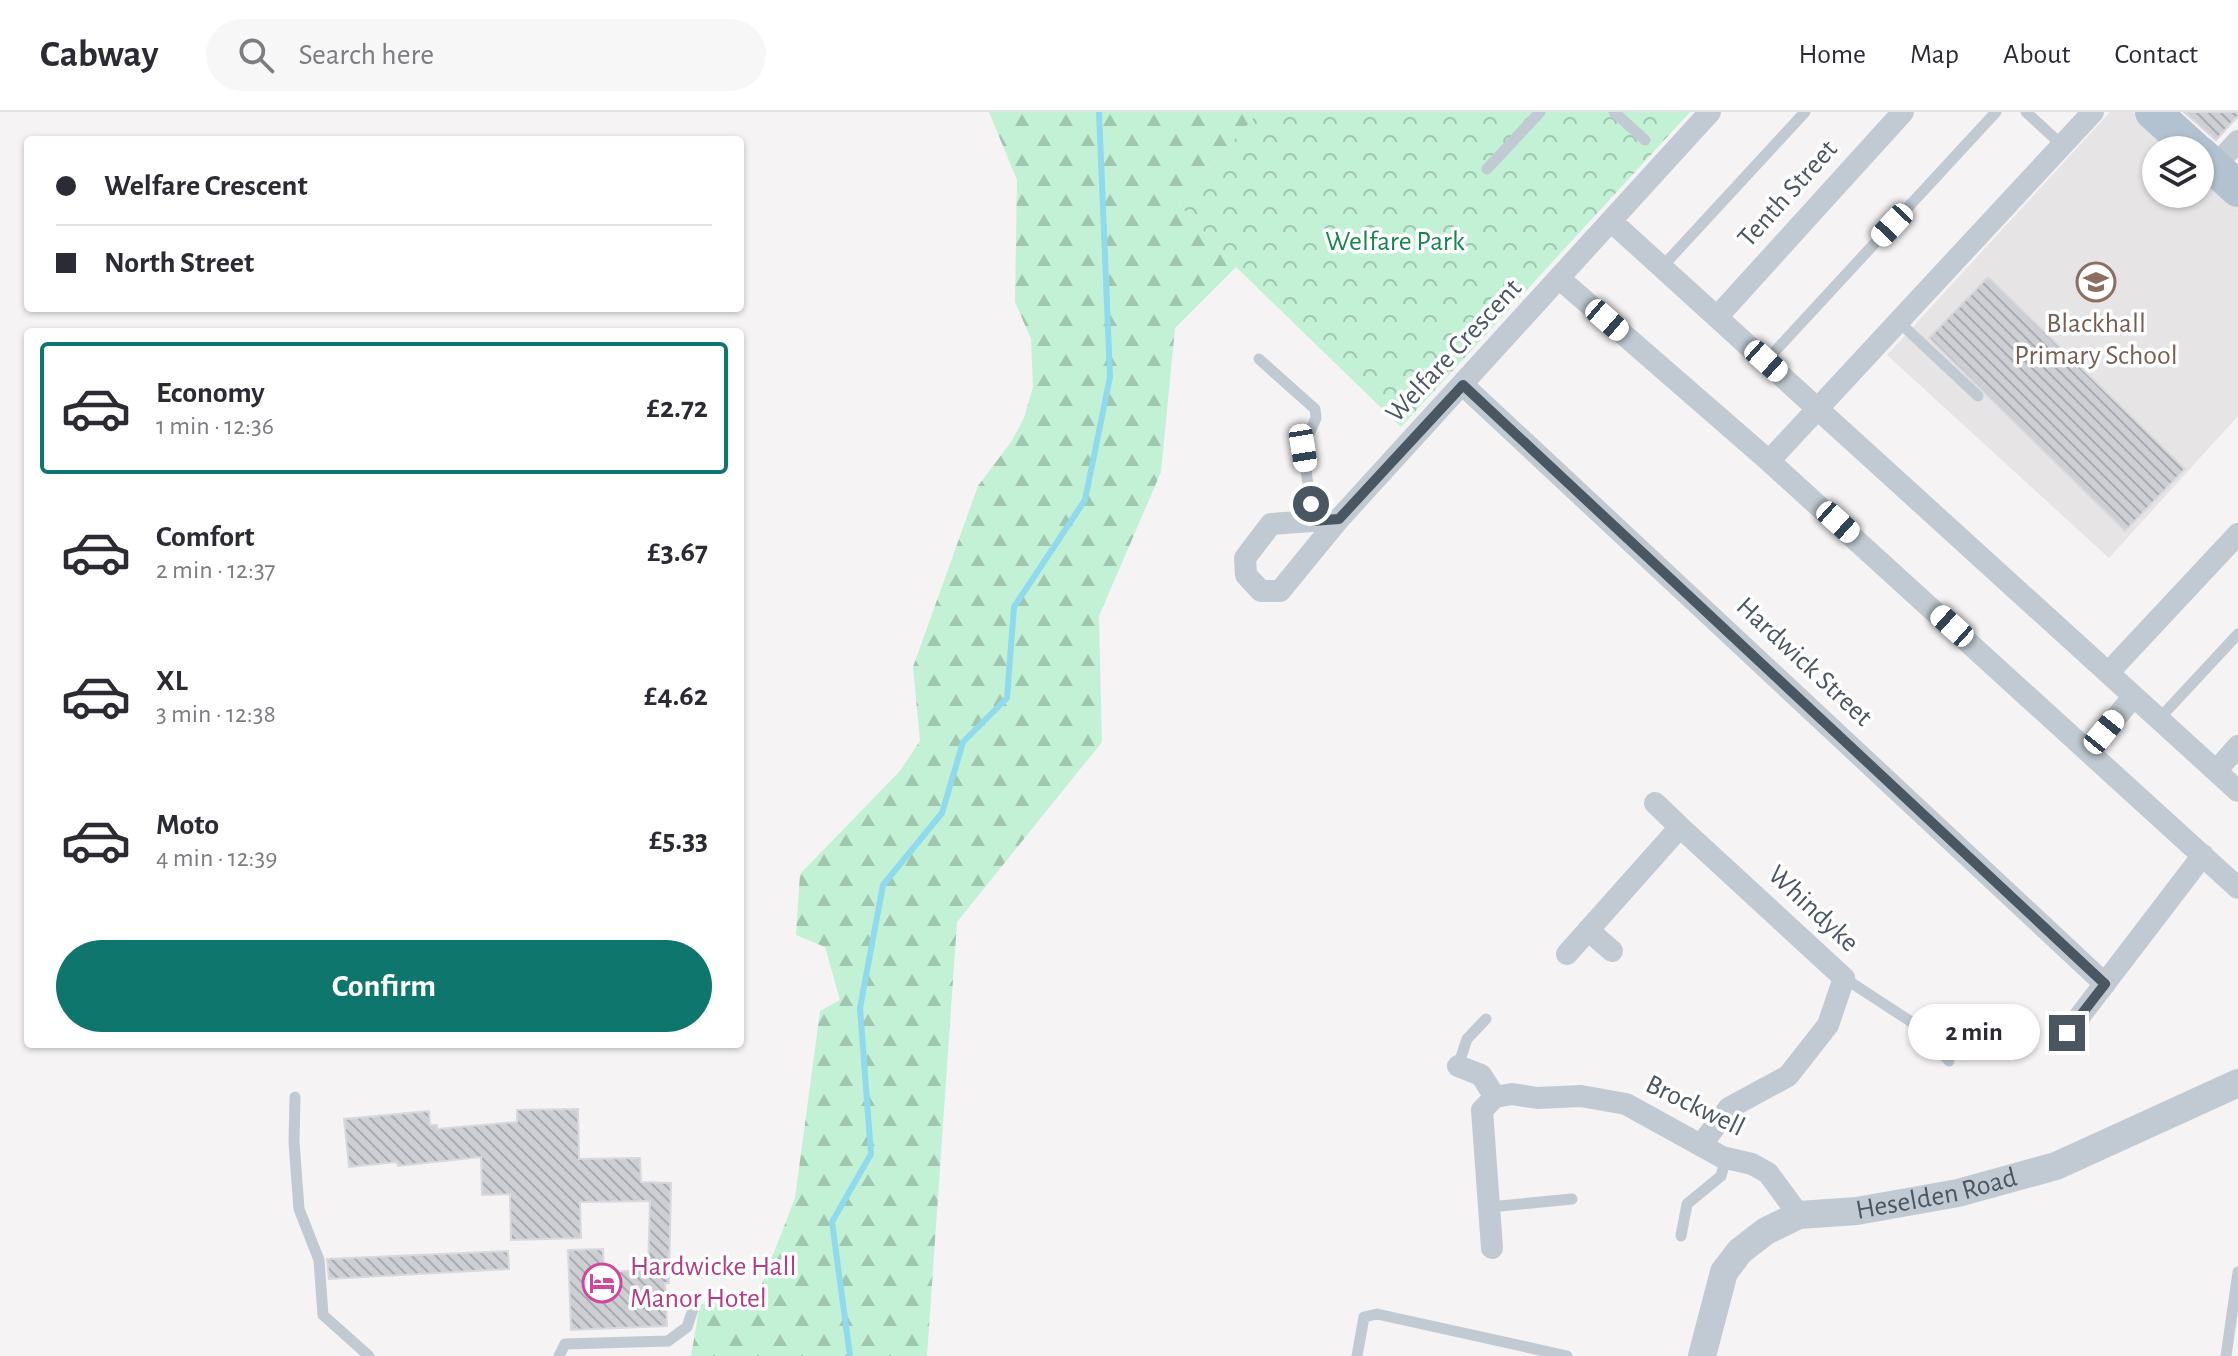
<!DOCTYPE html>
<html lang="en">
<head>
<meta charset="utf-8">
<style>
	body { margin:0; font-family:"Alegreya Sans",sans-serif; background:#f7f7f7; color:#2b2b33; height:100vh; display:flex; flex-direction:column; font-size:30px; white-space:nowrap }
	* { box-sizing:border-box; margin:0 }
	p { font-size:26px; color:#7c7c81 }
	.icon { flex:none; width:44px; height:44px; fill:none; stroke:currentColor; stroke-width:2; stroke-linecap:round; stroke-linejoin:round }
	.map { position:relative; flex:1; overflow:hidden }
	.sheet { position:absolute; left:24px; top:216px; width:720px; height:720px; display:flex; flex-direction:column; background:#fff; border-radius:8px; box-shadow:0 2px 6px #0004 }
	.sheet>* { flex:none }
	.guide { position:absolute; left:24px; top:24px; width:720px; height:176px; border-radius:8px; box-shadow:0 2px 6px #0004; display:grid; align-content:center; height:176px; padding:0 32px; background:#fff }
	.tools { position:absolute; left:2142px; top:24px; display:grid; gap:16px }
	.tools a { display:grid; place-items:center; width:72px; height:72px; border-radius:50%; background:#fff; box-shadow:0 2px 6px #0004; font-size:40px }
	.end { position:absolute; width:36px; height:36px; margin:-18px; border:10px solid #4a5661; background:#fff; box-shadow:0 0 0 4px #fff }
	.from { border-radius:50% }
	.bubble { position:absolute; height:56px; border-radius:28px; background:#fff; box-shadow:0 2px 6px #0004; font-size:26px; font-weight:600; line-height:56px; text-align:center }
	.car { position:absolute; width:24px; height:48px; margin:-24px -12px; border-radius:10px; box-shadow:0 0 6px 2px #0007; background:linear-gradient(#fff 24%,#345 0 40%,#fff 0 76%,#345 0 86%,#fff 0) }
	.guide b { display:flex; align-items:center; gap:28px; height:76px; font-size:30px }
	.guide b+b { border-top:2px solid #e1e1e2 }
	.guide i { width:20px; height:20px; background:#2b2b33 }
	ul { padding:14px 0 0; list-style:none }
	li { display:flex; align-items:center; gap:24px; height:132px; margin:0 16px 12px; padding:0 16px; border:4px solid transparent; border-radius:8px }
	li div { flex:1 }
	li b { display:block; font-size:30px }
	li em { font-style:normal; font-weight:600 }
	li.selected { border-color:#0f766e }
	li>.icon { width:72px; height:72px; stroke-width:1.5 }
	.cta { display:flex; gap:16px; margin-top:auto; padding:16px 32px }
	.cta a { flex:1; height:92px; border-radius:48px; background:#0f766e; color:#fff; font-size:32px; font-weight:600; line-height:92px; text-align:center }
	header { display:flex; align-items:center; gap:48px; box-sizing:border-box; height:112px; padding:0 40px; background:#fff; border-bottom:2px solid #e1e1e2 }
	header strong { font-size:38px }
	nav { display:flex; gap:44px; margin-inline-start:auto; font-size:28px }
	.search { width:560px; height:72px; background:#f7f7f7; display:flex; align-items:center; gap:20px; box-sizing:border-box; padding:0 28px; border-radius:44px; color:#7c7c81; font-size:30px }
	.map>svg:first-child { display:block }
	.education { fill:#e6e4e5 }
	.forest { fill:url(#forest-firs) }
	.park { fill:url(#park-crowns) }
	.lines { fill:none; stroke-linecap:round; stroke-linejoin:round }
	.stream { stroke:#90daee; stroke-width:6 }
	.building { fill:url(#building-back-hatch); stroke:#d7d9de; stroke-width:2 }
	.service { stroke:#c1cad2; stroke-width:11 }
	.minor { stroke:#c1cad2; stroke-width:22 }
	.tertiary { stroke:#c1cad2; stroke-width:28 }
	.primary { stroke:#b3c2d1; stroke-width:36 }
	.route { stroke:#4a5661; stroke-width:10 }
	.labels { text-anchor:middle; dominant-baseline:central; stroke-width:7; stroke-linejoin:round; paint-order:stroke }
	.street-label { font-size:28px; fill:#4a5661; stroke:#fff }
	.park-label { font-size:28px; fill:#17864f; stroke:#fff }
	.education-label { font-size:28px; fill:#785e54; stroke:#fff }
	.hotel-label { font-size:28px; fill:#b23c85; stroke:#fff; text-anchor:start }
</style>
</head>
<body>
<header>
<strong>Cabway</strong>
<div class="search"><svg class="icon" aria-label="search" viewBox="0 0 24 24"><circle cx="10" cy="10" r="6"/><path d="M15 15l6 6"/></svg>Search here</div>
<nav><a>Home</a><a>Map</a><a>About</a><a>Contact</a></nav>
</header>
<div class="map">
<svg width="2238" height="1244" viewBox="0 0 2238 1244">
	<defs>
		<pattern id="forest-firs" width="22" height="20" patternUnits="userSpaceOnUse" patternTransform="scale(2)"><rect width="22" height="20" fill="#c3f1d5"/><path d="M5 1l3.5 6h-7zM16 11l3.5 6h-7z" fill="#a0c6b0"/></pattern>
		<pattern id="park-crowns" width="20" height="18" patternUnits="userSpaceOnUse" patternTransform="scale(2)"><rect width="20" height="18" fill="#c3f1d5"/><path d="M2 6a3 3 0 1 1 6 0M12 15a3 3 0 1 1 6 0" fill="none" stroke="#a0c6b0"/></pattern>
		<pattern id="building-back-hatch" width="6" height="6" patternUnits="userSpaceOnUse" patternTransform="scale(2)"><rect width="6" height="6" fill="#cdcfd5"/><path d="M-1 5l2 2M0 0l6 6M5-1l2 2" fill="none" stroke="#a8abb0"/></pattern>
	</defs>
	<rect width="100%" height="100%" fill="#f5f3f3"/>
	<path class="education" d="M2110 0H2133L2174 38H2156V82H2200V62L2238 97V304L2109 446 1887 243Z"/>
	<path class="forest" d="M989 0H1259L1178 91 1236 155 1175 216 1161 360 1099 504 1102 630 957 810 927 1244H691L700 1192 756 1187 795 1086 820 899 840 888 825 835 796 823 800 762 900 659 920 629 913 555 978 374 1011 330 1024 306 1033 275 1031 227 1015 190 1017 68Z"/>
	<path class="park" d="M1259 0H1690L1401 315 1236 155 1178 91Z"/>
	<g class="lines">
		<path class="stream" d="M850 1244 832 1110 871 1042 860 896 883 773 942 701 963 630 1007 586 1014 495 1085 388 1110 265 1099 0"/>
	</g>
	<path class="building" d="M2184 0H2238V4L2216 28Z
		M1988 165 2185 357 2125 419 1929 226Z
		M578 997 579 1047 640 1046 641 1070 671 1071 669 1171H665L667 1214 571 1218 568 1138 603 1137 604 1160 648 1158 650 1089 580 1090 581 1126 511 1128 510 1082 482 1083 481 1045 398 1054 397 1050 349 1055 344 1007 429 999 430 1013H437V1017L517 1010V998Z
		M508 1139 509 1157 329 1167 327 1147Z"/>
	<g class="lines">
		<path class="service" d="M1614 0 1645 28
			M2026 0 2063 34
			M1487 57 1540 0
			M1662 155 1805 0
			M1899 210 1978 284
			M1259 247 1315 297 1316 306 1303 336 1313 409
			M1766 249 1996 0
			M2158 608 2238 522
			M1844 866 1910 909 1949 949
			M1458 954 1467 927 1486 907
			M295 985 294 1030 299 1097 319 1148 323 1203 369 1244
			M1489 1095 1572 1087
			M1681 1124 1687 1092 1721 1064 1726 1046
			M559 1244 565 1232 668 1229 687 1215 694 1194
			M1357 1244 1364 1205 1377 1202 1567 1244
			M2226 1244 2238 1160"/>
		<path class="minor" d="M2214 55 2238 29
			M1611 109 2238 679
			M1561 168 1769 349 2238 776
			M1717 205 1903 0
			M1463 273 2105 872
			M1769 349 2093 0
			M1339 407 1271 412 1245 446 1246 463 1261 479H1280L1339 407 1710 0
			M2108 561 2238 422
			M2090 637 2133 585
			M2216 659 2238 634
			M1655 691 1680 715
			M1588 818 1612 839
			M1567 842 1680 715 1844 866 1828 913 1788 964 1729 996 1701 1033
			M2067 921 2203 743
			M1458 954 1481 963 1495 985
			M1492 1136 1482 998 1495 985 1512 982 1537 986 1581 984 1626 992 1722 1045 1752 1052 1768 1061 1799 1103"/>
		<path class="tertiary" id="s1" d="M1702 1244 1724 1160 1740 1139 1766 1119 1799 1103 1857 1099 1958 1081 2056 1054 2238 971"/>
		<path class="primary" d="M2153 0 2195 38
			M2200 42 2238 77"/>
	</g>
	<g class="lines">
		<path class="route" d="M1311 392 1313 409 1339 407 1463 273 2105 872 2067 921"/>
	</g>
	<defs>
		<symbol id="school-ring" viewBox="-11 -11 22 22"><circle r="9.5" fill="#fff" stroke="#8d6e63" stroke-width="1.5"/><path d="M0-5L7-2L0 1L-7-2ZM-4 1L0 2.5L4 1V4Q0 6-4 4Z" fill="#8d6e63"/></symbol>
		<symbol id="hotel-ring" viewBox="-11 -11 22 22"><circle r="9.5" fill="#fff" stroke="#d1479c" stroke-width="1.5"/><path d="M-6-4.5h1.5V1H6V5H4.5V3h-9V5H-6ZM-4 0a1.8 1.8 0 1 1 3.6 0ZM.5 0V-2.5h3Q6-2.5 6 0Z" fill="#d1479c"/></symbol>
	</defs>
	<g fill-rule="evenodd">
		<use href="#school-ring" x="2074" y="148" width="44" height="44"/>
		<use href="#hotel-ring" x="580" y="1149" width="44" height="44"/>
	</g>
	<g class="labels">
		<g class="street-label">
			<text transform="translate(1788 82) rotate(-48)">Tenth Street</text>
			<text transform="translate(1454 239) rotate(-47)">Welfare Crescent</text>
			<text transform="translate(1804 550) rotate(43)">Hardwick Street</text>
			<text transform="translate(1813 797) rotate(43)">Whindyke</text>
			<text transform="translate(1695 994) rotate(26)">Brockwell</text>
			<text stroke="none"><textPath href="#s1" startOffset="322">Heselden Road</textPath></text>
		</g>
		<g class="park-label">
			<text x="1395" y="130">Welfare Park</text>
		</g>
		<g class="education-label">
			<text x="2096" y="212">Blackhall<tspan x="2096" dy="32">Primary School</tspan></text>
		</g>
		<g class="hotel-label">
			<text x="630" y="1155">Hardwicke Hall<tspan x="630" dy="32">Manor Hotel</tspan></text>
		</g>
	</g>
</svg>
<div class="tools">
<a><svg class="icon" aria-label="layers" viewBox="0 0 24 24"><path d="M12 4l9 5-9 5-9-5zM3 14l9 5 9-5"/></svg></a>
</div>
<i class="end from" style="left:1311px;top:392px"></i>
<i class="end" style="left:2067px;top:921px"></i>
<div class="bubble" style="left:1908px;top:892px;width:132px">2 min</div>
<i class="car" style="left:1892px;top:113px;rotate:223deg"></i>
<i class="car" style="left:1607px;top:208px;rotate:131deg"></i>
<i class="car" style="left:1766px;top:249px;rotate:132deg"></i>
<i class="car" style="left:1303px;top:336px;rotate:171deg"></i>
<i class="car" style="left:1838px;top:410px;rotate:132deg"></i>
<i class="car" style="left:1952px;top:514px;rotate:312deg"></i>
<i class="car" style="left:2104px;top:620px;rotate:39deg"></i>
<div class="guide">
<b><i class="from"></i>Welfare Crescent</b>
<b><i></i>North Street</b>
</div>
<section class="sheet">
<ul>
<li class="selected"><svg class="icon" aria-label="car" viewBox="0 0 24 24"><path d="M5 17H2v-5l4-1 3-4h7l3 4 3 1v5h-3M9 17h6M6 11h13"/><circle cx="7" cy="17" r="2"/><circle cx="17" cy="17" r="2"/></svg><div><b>Economy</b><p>1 min · 12:36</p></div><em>£2.72</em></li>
<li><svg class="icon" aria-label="car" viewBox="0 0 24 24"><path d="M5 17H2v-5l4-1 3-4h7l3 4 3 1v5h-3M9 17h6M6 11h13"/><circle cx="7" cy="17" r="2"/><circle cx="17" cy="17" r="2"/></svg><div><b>Comfort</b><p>2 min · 12:37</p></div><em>£3.67</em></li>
<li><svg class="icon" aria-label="car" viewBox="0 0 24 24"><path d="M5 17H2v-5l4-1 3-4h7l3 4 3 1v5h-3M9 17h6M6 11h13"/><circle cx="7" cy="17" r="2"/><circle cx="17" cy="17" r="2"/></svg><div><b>XL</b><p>3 min · 12:38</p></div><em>£4.62</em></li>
<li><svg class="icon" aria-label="car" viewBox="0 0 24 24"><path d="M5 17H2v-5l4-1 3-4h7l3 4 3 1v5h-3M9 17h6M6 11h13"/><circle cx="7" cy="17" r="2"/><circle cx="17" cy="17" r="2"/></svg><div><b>Moto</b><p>4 min · 12:39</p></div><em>£5.33</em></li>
</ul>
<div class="cta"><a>Confirm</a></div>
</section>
</div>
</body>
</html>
